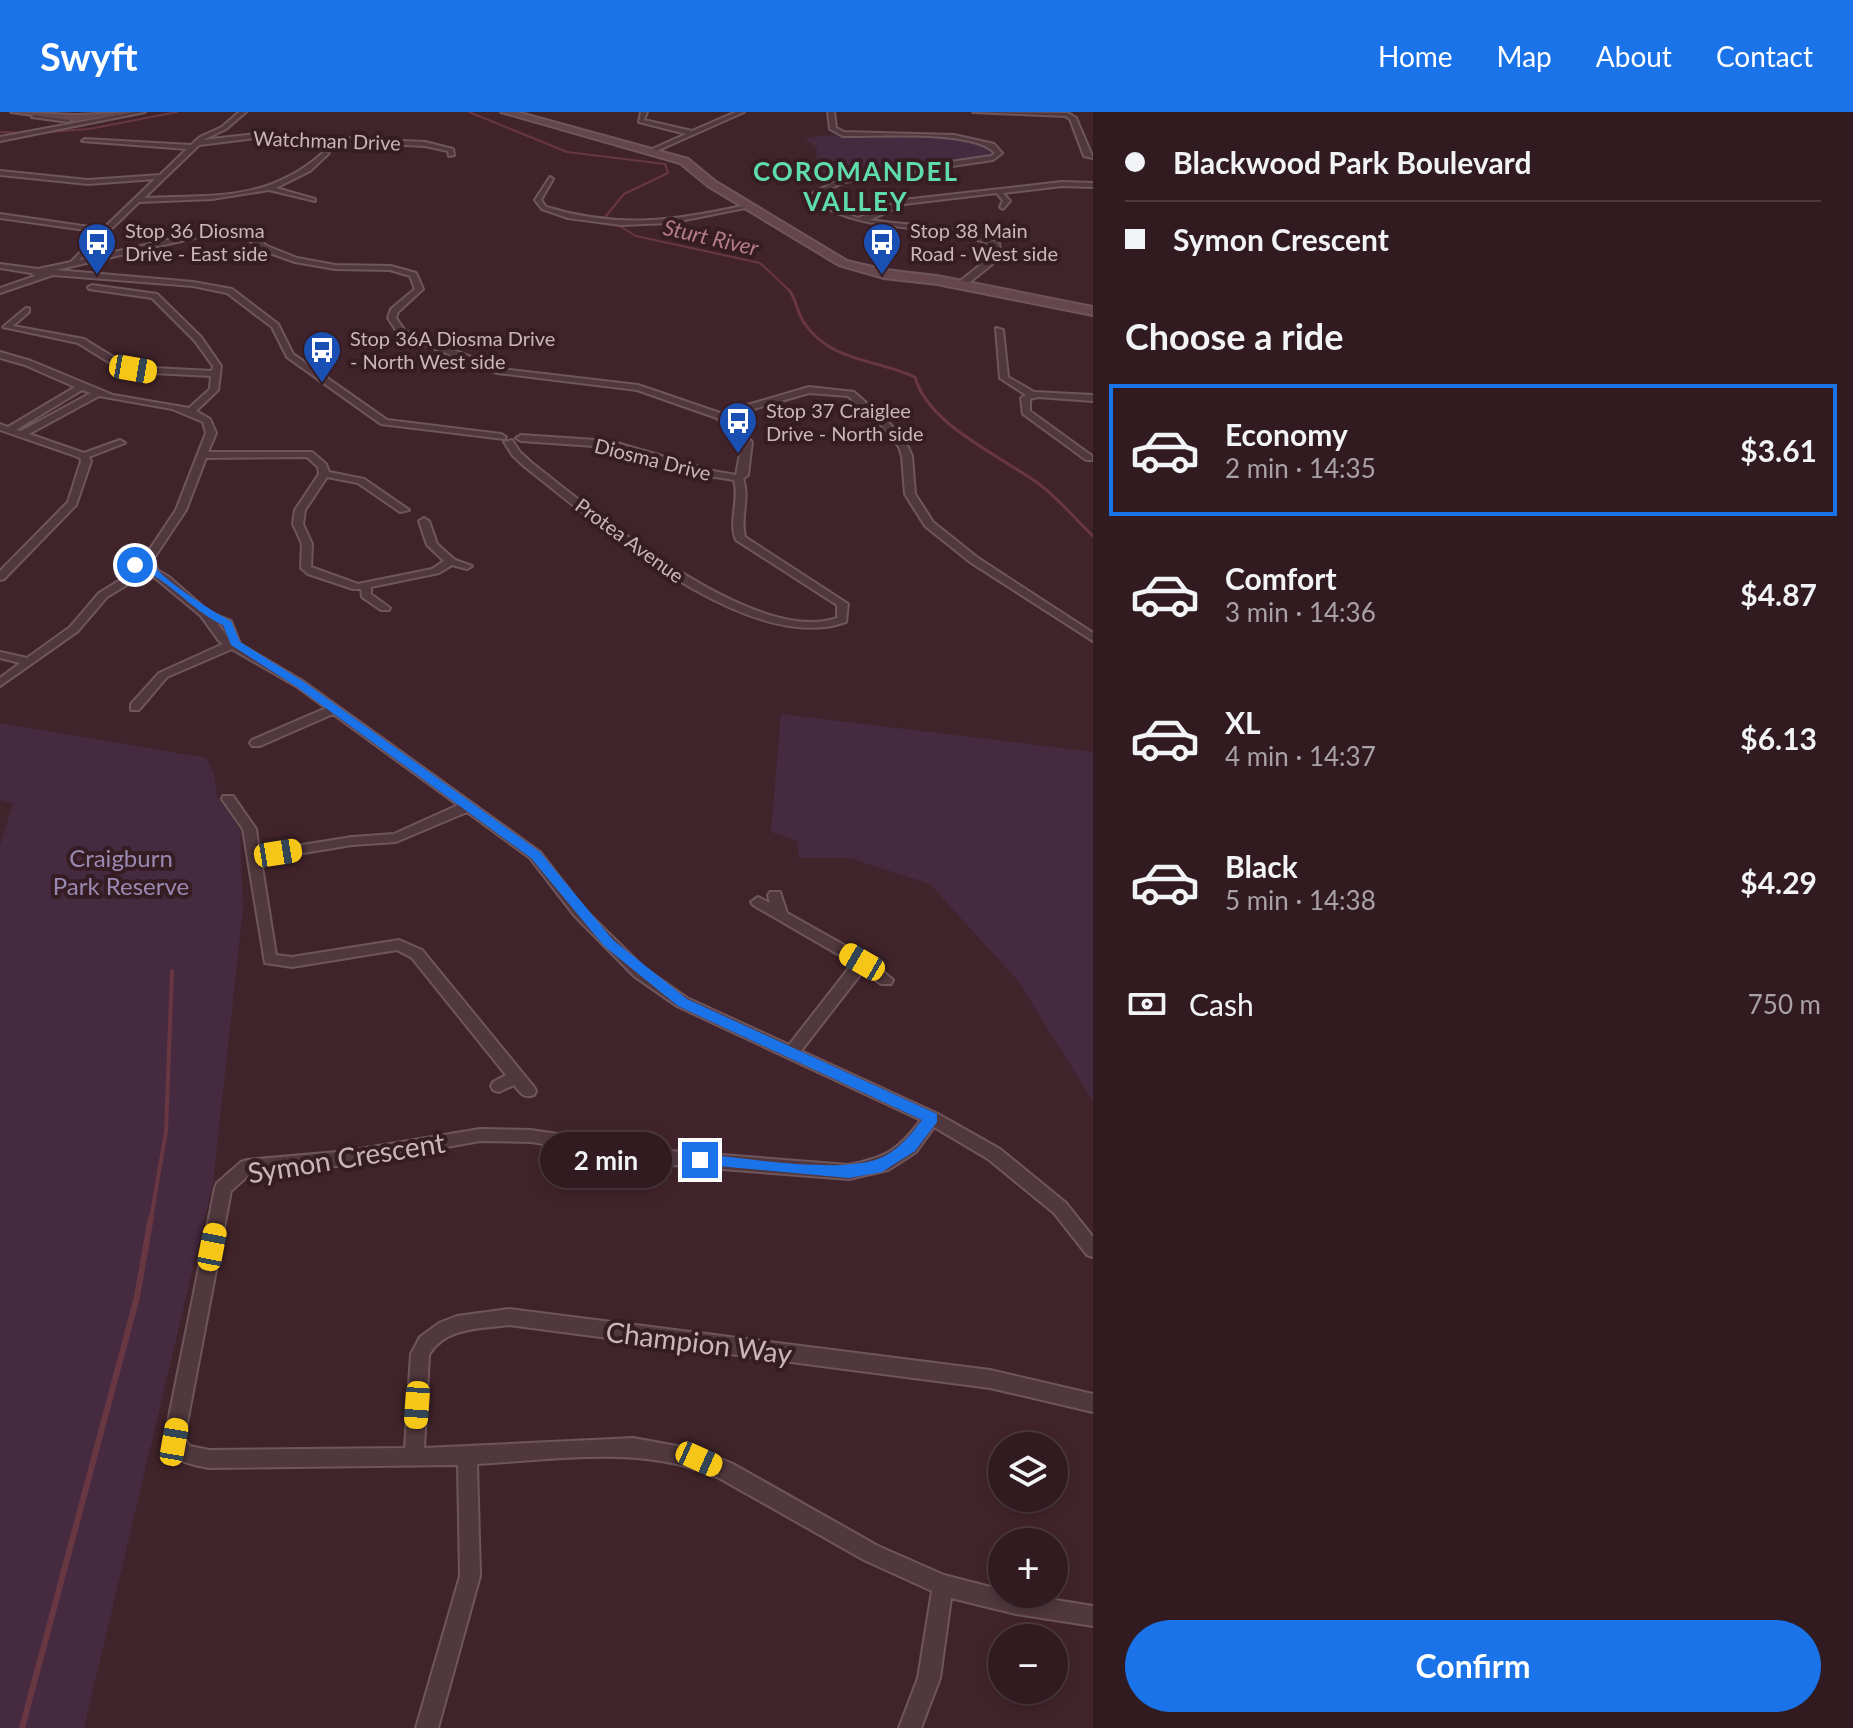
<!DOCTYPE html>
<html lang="en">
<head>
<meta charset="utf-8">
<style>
	body { margin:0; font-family:Lato,sans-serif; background:#3d282d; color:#f1f3f6; height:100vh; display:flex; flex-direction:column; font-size:30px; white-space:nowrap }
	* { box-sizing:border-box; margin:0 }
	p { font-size:26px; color:#a8a1a5 }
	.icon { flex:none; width:44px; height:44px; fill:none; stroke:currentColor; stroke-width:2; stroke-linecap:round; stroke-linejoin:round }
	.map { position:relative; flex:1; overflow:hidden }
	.sheet { display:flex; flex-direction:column; background:#311b20; width:760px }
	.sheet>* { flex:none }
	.guide { display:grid; align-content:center; height:176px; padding:0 32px; background:#311b20 }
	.fabs { position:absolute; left:988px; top:1320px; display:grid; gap:16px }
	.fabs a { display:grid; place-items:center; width:80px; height:80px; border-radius:50%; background:#311b20; box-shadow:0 4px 12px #0003,0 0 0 2px #4c393e; font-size:40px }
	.end { position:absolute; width:36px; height:36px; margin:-18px; border:10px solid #1a73e8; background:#fff; box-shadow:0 0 0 4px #fff }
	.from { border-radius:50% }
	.bubble { position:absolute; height:56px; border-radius:28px; background:#311b20; box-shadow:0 4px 12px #0003,0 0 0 2px #4c393e; font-size:26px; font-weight:700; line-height:56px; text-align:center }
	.car { position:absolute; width:24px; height:48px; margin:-24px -12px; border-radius:10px; box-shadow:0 0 6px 2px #0007; background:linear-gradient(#f5c518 24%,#345 0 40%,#f5c518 0 76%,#345 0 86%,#f5c518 0) }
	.guide b { display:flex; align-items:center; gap:28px; height:76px; font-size:30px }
	.guide b+b { border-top:2px solid #4c393e }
	.guide i { width:20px; height:20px; background:#f1f3f6 }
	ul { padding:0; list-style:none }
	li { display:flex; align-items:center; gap:24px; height:132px; margin:0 16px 12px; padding:0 16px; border:4px solid transparent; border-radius:0px }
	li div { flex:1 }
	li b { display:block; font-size:30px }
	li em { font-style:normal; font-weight:700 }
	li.current { border-color:#1a73e8 }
	li>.icon { width:72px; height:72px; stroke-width:1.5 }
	h2 { padding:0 32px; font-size:36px; line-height:96px }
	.pay { display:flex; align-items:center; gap:20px; height:88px; padding:0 32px; font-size:30px }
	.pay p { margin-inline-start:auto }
	.primary-button { display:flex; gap:16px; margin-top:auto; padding:16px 32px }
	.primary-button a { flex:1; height:92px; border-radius:48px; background:#1a73e8; color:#fff; font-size:32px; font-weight:700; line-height:92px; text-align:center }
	header { display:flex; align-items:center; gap:48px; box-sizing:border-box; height:112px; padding:0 40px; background:#1a73e8; color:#fff }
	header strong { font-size:38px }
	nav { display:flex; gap:44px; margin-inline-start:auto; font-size:28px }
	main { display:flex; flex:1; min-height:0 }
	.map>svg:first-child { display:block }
	.green { fill:#462a40 }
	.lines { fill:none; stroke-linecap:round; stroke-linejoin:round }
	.stream-far3 { stroke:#693742; stroke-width:2 }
	.stream-far2 { stroke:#693742; stroke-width:3 }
	.stream-far1 { stroke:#693742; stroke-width:4 }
	.stream { stroke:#693742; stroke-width:6 }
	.minor-casing { stroke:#6e565c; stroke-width:4 }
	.secondary-casing { stroke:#6e565c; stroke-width:4 }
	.minor { fill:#51383e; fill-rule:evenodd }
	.secondary { fill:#64464c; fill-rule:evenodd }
	.route { fill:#1a73e8 }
	.labels { text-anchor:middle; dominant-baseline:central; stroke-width:8; stroke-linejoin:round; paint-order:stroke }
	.far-street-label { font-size:20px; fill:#cbb5b9; stroke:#361d23 }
	.far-poi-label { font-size:20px; fill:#cbb5b9; stroke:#361d23; text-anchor:start }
	.far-water-label { font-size:22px; font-style:italic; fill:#b47b88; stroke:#361d23 }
	.park-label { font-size:24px; fill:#9988b1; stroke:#361d23 }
	.far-district-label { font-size:26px; font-weight:bold; letter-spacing:2px; fill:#5fdcac; stroke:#361d23 }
	.near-street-label { font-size:28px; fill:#cbb5b9; stroke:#361d23 }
</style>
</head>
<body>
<header>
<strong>Swyft</strong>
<nav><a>Home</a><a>Map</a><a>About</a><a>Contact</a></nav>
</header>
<main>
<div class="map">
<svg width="1093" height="1616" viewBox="0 0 1093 1616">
	<rect width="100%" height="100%" fill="#41242b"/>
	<path class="green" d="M833 23 960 26 975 28 995 40 977 48 844 66 810 56 816 52 817 36 804 26Z
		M781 602 1093 640V989L1018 869 930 772 850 746H799L797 729 771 720Z
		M0 611 206 646 214 662 217 684 240 718 243 797 213 1071 84 1616H0V733L13 691 0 688Z"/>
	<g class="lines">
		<path class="stream-far3" d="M469 0 567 40 665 52 668 61 624 82 605 105 636 124 760 151 791 180
			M0 20 21 21
			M34 21 89 17 177 0"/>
		<path class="stream-far2" d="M789 178C797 188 797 202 805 212 831 250 876 247 915 265 928 313 1001 344 1039 372 1059 387 1075 407 1093 424"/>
		<path class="stream-far1" d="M151 1107 166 1019 172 859"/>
		<path class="stream" d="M22 1616 137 1185 151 1105"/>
		<defs>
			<path id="minor" d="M133 0H145L0 29V25Z
				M239 0H246L226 17 203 28 256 22 425 30 453 37 454 43 449 44 448 39 425 34 256 26 199 33 144 86C214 83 268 90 324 40L329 41 310 59 276 76 315 87V89L269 78 212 87 139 90 79 148 220 116 248 119 267 134 297 146 335 153 391 154 416 161 423 177 398 200 396 206 405 219 502 257 638 273 720 301 809 275 854 280 890 312 908 335 912 344 915 382 933 410 978 446 1093 521V529L970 450 925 414 905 382 902 344 899 335 884 316 848 284 809 281 726 305 752 330 748 363 743 367C750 386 740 405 745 425L848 492 846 510C748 545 598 412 525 355L513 344 504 330 512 328 520 340 532 351C595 400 754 535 837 506V493L736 428C728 408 740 388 734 368L709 364 609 335 521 329 516 326 521 323 610 329 713 359 736 363 742 331 717 306 637 278 497 261 399 223 388 206 391 197 415 177 410 164 390 158 335 157 295 150 261 138 243 123 220 120 56 158 193 170 232 177 278 212 293 242 387 308 501 322 506 325 504 327 381 312 287 245 272 215 227 181 193 174 53 163 0 181V176L35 164 31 161 0 156V152L38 157 71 150 100 120 0 106V102L103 117 155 67 88 72 0 63V59L88 68 160 63 187 37 82 29 85 27 191 33 200 25 222 15Z
				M641 0H647L644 8 692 19 736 0H744L652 41 650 38 686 22 639 10Z
				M828 0H834L836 16 844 20 954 23 994 32 1002 41 993 48 844 70 820 82V87L838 98 858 106 903 88 1062 70 1093 71V75L1062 74 1003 81 1010 89 1003 97 1000 95 1003 89 997 81 904 92 870 108C914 115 958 112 999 131L1001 145 965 174H959V170L994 142 993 134C935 107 871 126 815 89L813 81 842 66 991 44 995 41C973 17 877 25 843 24L830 17Z
				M973 0 1068 1 1076 6 1093 46 1084 44 1070 7 1065 4Z
				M34 2 68 6 71 8 68 10 32 5Z
				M550 65 553 67 541 88 546 95C620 117 674 109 747 93L750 95 670 111 621 113 568 106 542 97 535 88Z
				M92 173 157 182 201 225 221 254 218 278 196 299 210 307 216 321 208 340H312L326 352 329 360 364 367 409 398 400 400 358 371 327 365 305 398 303 412 312 432 311 455 358 472 432 457 444 449 427 433 419 409 424 406 429 409 437 432 455 448 472 454 467 457 452 453 439 461 371 475V482L390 496 389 498H381L362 485 361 477H353L308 462 301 456 302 432 293 412 295 398 319 362 318 355 307 345 206 346 186 398 150 452 156 454 157 458 169 465 209 500 231 509 240 532 304 570 540 740 584 797 644 856 687 886 789 933 853 851 753 793 751 790 758 785 770 791 768 783 770 780H780L787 801 867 846 893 868 891 872H881L863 859 801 939 938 1002 1000 1037 1066 1091 1093 1125V1145L1087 1143 1054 1101 988 1047 934 1015 916 1040 888 1058 849 1067 671 1053 531 1030 480 1029 348 1053 251 1061 231 1079 184 1327 190 1334 209 1338 405 1336 411 1242 420 1225 439 1211 457 1204 509 1197 990 1258 1093 1282V1300L990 1276 509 1213C480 1217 445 1215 429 1243L424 1336 633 1326 699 1338 733 1352 878 1434 944 1463 1002 1478V1482H1019L1093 1494V1514L1016 1502 951 1486 940 1566 921 1616H899L918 1566 932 1479 864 1448 719 1366C644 1332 557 1348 477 1352L480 1464 438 1616H416L460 1464 458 1353 209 1356C189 1352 173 1350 164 1330L215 1076 217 1071 241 1050 247 1048 348 1039 480 1017 531 1018 671 1039 849 1053C886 1045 898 1039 921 1008L677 894 634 864 574 803 530 746 467 700 396 730 352 733 261 748 276 843 292 845 399 828 422 838 534 975 536 979 534 983C523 987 520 980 514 973L499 980 493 978 491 974 493 970 506 963 412 846 397 838 292 855 265 851 243 717 222 687 223 684H233L256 717 259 740 352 725 394 722 458 693 333 602 260 634H252L250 631 252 628 326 596 296 574 232 537 167 565 139 598H131V592L159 561 223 532 219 529 201 504 154 465 133 469 107 485 78 519 0 574V566L20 551 0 546V540L27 546 70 515 99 481 122 467 118 464 122 454 142 449 176 398 206 321 203 310 172 297 99 284 29 322 84 341 120 328 125 331 89 345 91 349 76 393 4 467 0 468V459L68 390 81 349 80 346 70 342 0 318V312L8 315 75 275 25 253 0 246V240L31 249 113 283 189 296 210 277 211 264 133 260 107 249 78 231 3 215 26 196H29V200L13 214 84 227 113 245 134 255 212 259 213 254 195 229 152 186 89 177 88 175ZM82 278 91 281 21 319 16 318ZM140 455 146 458 145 461 137 464 129 462 131 458ZM217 511 222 513 227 524Z
				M996 216 1003 218 1008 265 1034 280 1093 283V289L1038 285 1030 287V299L1092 344V348H1086L1023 302 1021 286 1026 283 1000 266Z"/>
			<path id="secondary" d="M11 0 76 3 135 0 76 9Z
				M501 0H517L688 47 716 70 847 149 885 158 937 164 1093 195V203L937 172 884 166 839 153 708 74 680 51Z"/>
		</defs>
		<use href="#minor" class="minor-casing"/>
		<use href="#secondary" class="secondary-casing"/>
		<use href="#minor" class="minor"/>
		<use href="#secondary" class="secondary"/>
	</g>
	<path class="route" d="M131 451 154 453C159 465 216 502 231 509L240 530 304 570 540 740 613 828 687 887 937 1002V1010L915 1039 882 1060 849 1066 695 1052 693 1048 700 1042C748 1046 832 1061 875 1048 895 1042 910 1024 922 1008L678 894 604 834 531 746 297 575 231 533 223 513C189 498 165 461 131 455Z"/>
	<defs>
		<symbol id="bus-pin" viewBox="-11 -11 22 30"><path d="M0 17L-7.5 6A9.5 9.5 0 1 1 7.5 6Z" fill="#1a4fb4" stroke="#361d23"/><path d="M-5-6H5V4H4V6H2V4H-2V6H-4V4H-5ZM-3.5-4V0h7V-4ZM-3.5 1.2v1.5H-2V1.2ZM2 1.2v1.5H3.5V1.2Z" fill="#fff"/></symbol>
	</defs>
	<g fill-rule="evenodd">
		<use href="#bus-pin" x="75" y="108" width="44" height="60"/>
		<use href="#bus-pin" x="860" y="108" width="44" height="60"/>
		<use href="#bus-pin" x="300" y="216" width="44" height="60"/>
		<use href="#bus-pin" x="716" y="287" width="44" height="60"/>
	</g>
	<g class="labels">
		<g class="far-street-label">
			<text transform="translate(327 28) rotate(2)">Watchman Drive</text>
			<text transform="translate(653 347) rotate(14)">Diosma Drive</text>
			<text transform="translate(630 428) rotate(36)">Protea Avenue</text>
		</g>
		<g class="far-poi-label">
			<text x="125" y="118">Stop 36 Diosma<tspan x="125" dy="23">Drive - East side</tspan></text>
			<text x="910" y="118">Stop 38 Main<tspan x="910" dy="23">Road - West side</tspan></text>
			<text x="350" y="226">Stop 36A Diosma Drive<tspan x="350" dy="23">- North West side</tspan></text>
			<text x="766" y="298">Stop 37 Craiglee<tspan x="766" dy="23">Drive - North side</tspan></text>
		</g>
		<g class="far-water-label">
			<text transform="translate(711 125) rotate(13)">Sturt River</text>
		</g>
		<g class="park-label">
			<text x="121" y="745">Craigburn<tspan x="121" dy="28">Park Reserve</tspan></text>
		</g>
		<g class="far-district-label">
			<text x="856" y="59">COROMANDEL<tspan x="856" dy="30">VALLEY</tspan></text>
		</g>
		<g class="near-street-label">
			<text transform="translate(346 1045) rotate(-9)">Symon Crescent</text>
			<text transform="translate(699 1230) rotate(7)">Champion Way</text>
		</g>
	</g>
</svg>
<div class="fabs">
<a><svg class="icon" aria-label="layers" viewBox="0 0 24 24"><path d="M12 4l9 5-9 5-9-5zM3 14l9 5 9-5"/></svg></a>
<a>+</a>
<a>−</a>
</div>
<i class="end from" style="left:135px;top:453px"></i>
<i class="end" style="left:700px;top:1048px"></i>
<div class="bubble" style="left:540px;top:1020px;width:132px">2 min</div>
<i class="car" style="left:133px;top:257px;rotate:100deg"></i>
<i class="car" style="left:278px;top:741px;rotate:81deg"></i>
<i class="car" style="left:862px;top:850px;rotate:300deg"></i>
<i class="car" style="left:212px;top:1135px;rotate:11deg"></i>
<i class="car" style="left:417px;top:1293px;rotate:184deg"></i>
<i class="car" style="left:174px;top:1330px;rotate:10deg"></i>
<i class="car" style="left:699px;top:1347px;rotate:114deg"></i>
</div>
<section class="sheet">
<div class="guide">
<b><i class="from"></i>Blackwood Park Boulevard</b>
<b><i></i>Symon Crescent</b>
</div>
<h2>Choose a ride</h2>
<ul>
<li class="current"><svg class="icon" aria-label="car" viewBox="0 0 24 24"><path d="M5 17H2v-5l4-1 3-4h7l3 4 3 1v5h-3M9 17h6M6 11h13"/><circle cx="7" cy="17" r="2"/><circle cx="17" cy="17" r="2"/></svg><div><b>Economy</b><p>2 min · 14:35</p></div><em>$3.61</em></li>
<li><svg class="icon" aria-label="car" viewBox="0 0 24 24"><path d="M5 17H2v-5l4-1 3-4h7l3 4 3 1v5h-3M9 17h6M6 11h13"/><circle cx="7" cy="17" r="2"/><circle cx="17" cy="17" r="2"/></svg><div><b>Comfort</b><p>3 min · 14:36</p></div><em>$4.87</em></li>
<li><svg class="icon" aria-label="car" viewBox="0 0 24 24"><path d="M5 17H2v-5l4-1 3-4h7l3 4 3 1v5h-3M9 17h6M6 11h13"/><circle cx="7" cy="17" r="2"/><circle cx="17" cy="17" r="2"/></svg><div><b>XL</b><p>4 min · 14:37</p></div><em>$6.13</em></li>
<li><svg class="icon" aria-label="car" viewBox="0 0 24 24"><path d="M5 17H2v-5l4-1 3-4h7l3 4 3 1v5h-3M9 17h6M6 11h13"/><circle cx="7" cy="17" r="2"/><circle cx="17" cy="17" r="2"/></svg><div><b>Black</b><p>5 min · 14:38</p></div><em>$4.29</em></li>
</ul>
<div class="pay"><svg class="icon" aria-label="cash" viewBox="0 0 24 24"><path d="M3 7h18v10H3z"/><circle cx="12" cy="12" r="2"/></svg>Cash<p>750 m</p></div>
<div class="primary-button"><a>Confirm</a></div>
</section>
</main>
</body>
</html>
